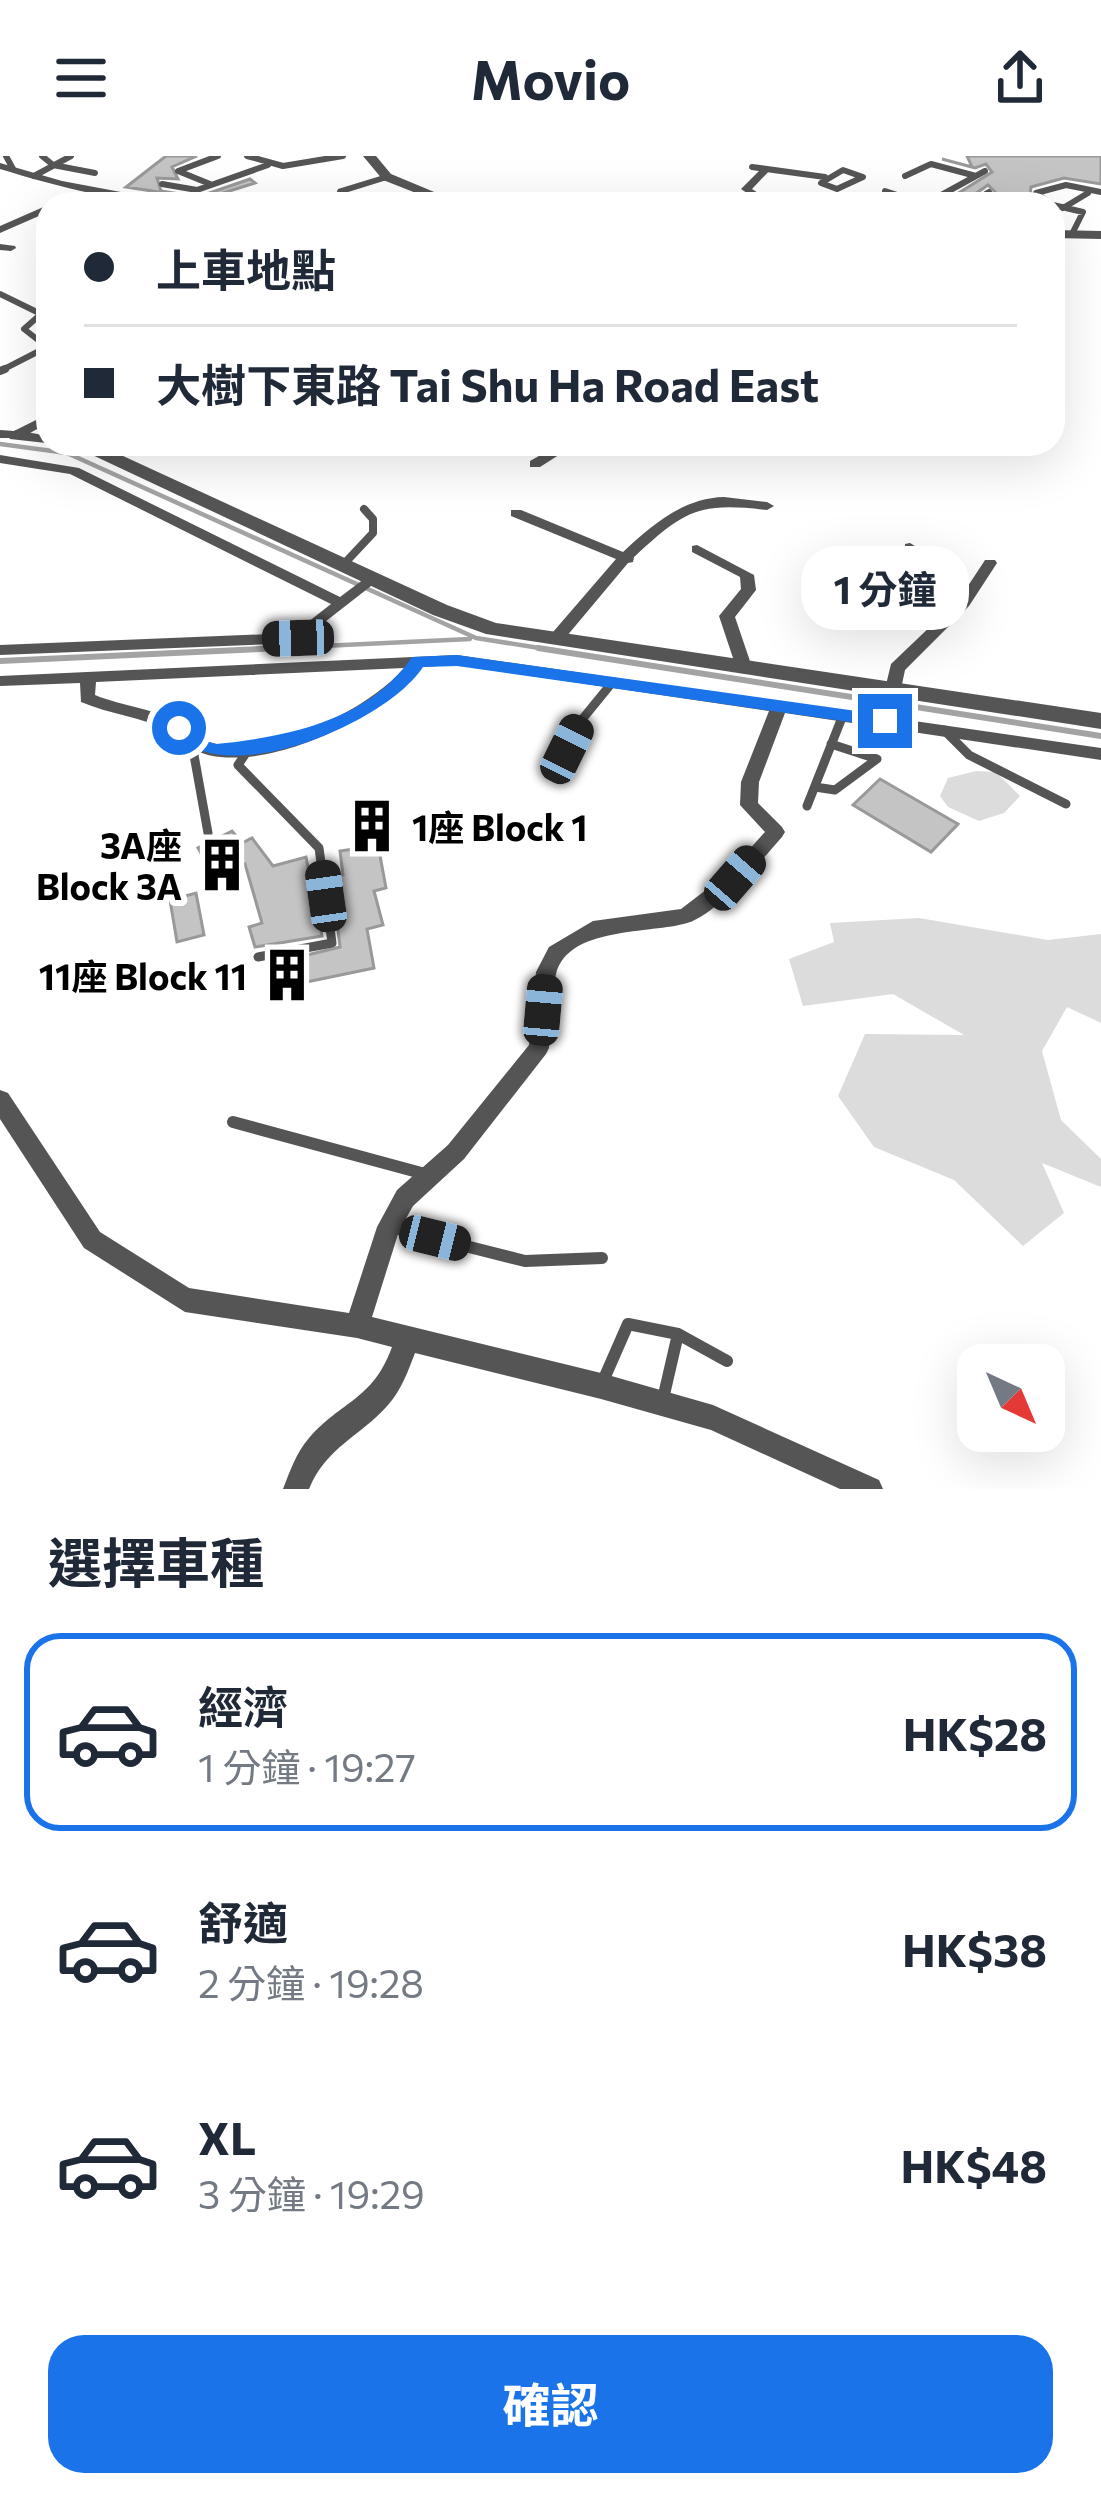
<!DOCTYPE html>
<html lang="zh-TW">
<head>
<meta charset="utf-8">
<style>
	body { margin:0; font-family:Commissioner,"Noto Sans TC",sans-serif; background:#f6f6f7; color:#1f2937; height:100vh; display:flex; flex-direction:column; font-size:45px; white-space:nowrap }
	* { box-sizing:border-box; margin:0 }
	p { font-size:39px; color:#747a83 }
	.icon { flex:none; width:66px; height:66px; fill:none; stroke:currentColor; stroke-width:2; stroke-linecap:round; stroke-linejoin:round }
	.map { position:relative; height:1333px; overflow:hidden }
	.drawer { display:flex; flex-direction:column; background:#fff; flex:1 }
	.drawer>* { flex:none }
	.hud { position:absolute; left:36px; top:36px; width:1029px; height:264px; border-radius:36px; box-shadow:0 12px 48px #0002; display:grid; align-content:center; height:264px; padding:0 48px; background:#fff }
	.needle { width:78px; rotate:136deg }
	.fabs { position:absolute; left:957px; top:1188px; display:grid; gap:24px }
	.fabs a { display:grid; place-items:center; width:108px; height:108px; border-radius:24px; background:#fff; box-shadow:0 12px 48px #0002; font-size:60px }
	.end { position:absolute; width:54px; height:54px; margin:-27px; border:15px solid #1a73e8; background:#fff; box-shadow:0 0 0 6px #fff }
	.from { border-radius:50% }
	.bubble { position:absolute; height:84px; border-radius:36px; background:#fff; box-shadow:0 12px 48px #0002; font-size:39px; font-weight:700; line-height:84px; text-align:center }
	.car { position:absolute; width:36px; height:72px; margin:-36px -18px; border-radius:15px; box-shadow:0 0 9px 3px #0007; background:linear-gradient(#222 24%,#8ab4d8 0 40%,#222 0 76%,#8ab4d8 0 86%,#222 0) }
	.hud b { display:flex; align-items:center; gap:42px; height:114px; font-size:45px }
	.hud b+b { border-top:3px solid #e0e1e3 }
	.hud i { width:30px; height:30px; background:#1f2937 }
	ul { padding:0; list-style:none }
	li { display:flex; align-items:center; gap:36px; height:198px; margin:0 24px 18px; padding:0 24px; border:6px solid transparent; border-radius:36px }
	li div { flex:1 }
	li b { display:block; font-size:45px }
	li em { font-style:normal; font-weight:700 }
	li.current { border-color:#1a73e8 }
	li>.icon { width:108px; height:108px; stroke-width:1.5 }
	h2 { padding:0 48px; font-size:54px; line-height:144px }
	.action { display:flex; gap:24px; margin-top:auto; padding:24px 48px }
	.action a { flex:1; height:138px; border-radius:36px; background:#1a73e8; color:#fff; font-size:48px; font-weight:700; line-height:138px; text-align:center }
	header { display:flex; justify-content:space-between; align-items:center; height:156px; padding:0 48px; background:#fff; font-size:54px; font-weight:700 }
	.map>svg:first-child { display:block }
	.green { fill:#dcdcdc }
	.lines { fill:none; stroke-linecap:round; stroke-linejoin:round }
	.stream-far1 { stroke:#a3a3a3; stroke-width:4.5 }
	.stream { stroke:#a3a3a3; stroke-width:6 }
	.building { fill:#c4c4c4; stroke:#999; stroke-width:3 }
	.service-far3 { stroke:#555; stroke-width:6 }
	.service-far2 { stroke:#555; stroke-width:8 }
	.service-far1 { stroke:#555; stroke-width:9 }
	.service { stroke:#555; stroke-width:12 }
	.minor { fill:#555; fill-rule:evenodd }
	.tertiary { fill:#555; fill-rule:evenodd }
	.route { fill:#1a73e8 }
	.labels { text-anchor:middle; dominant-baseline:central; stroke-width:12; stroke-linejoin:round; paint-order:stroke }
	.poi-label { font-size:36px; font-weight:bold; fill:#000; stroke:#fff; text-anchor:end }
</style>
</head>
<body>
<header><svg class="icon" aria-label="menu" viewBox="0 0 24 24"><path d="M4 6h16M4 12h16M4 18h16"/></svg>Movio<svg class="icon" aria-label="share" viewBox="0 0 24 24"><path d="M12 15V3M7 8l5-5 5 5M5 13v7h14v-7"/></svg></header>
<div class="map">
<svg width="1101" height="1333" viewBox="0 0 1101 1333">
	<rect width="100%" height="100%" fill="#fff"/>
	<path class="green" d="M976 615 996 616 1020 640 1004 657 979 665 948 651 940 640 948 622Z
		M919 762 1048 784 1101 778V867L1067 851 1042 895 1061 964 1101 1003V1031L1042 1007 1064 1057 1023 1090 954 1024 874 991 838 940 865 878 964 879 893 838 803 850 789 803 834 786 830 767Z"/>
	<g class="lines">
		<path class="stream-far1" d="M0 288 67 297 476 482 558 495
			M218 495 470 483"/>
		<path class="stream" d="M538 492 1101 580
			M0 505 282 492"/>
	</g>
	<path class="building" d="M166 0H197L172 11 178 23 157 22 161 35 198 41 250 23 255 27 223 37 237 48 126 31Z
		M967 0H1101V28L1064 22 1031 31 1030 41 1038 48H984L996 37 988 29 962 47 949 43 992 16 986 8 975 12 942 3 972 11Z
		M880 623 958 668 931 696 853 649Z
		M385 659 387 677 376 678 386 732 374 735 383 769 367 773 374 812 273 833 270 808 340 791 332 722 343 719 340 695 361 692 358 663Z
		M232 675 242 687 252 682 273 710 306 701 322 780 255 791 249 771 262 767 245 708 216 724 198 692Z
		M196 737 204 779 177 786 170 744Z"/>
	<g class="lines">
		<path class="service-far3" d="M6 0 13 13
			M42 0 53 9 95 17
			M247 0 283 10 343 0
			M752 11 825 21
			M843 14 863 21 837 33 821 27Z
			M34 20 71 0
			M905 20 931 8 976 20
			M162 28 197 34 268 9
			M210 28 178 15 218 0
			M885 35 925 48 985 15
			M404 48 423 39
			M969 48 989 36
			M1051 48 1036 37 1066 29 1101 36
			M1053 49 1083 56 1072 78
			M1063 52 1088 37
			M0 138 41 158 24 173 47 191 0 215"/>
		<path class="service-far2" d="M0 215 5 213
			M343 409 373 377V363L364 353"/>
		<path class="service-far1" d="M944 574 969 599 1066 648
			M192 588 208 677
			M250 591 238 609 319 692 332 787 258 801
			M555 620 580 566 611 528
			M815 631 835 634 877 603 831 588
			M807 650 843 559"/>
		<path class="service" d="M233 966 425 1018
			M390 1071 525 1105 602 1102
			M603 1225 628 1168 678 1178 727 1205
			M663 1243 678 1178"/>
		<path class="minor" d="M0 7 62 25 185 48C123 48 59 31 0 13Z
			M763 11 771 13 752 33 775 48H763L741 33Z
			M387 18 392 21 390 23 345 37 342 48H332L338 33Z
			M48 49V56L0 77V70Z
			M0 88 15 90 16 92 11 95 0 94Z
			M48 258V267L21 282H0V274L14 275Z
			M560 288H576L540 311H530V305Z
			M0 299 79 312 340 441 368 420H378L380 423 298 487 0 499V489L294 477 331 448 70 318 0 307Z
			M724 341 767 346 774 350 767 354C698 346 685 354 634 401L633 406 628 407 561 487H549L547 483 616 403 511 360V354H521L623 396C652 369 683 342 724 341Z
			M910 387 957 416 966 433 985 404H995L997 407 969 450 905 514 901 533 893 538 885 533 891 508 956 446 946 421 905 394V388Z
			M697 389 754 419 756 434 735 461 752 511 750 515 744 516 736 511 719 460 741 433 740 421 692 396V390Z
			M457 499 1101 592V604L785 557 759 626 758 647 782 671 785 676 782 681C762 704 716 759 687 767 651 778 568 770 556 818 550 841 552 868 549 892L546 898 464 1003 413 1050 399 1075 372 1161 601 1217 713 1249 879 1324 883 1333H840L711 1274 601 1243 415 1197C408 1215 402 1233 388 1249 360 1281 327 1290 309 1333H283C290 1315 296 1297 309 1282 341 1245 373 1244 392 1191L357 1182 185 1156 84 1092 0 963V934L8 937 100 1076 189 1132 349 1157 377 1071 397 1034 448 989 529 889 536 816 549 791 593 765 681 753 728 717 765 676 740 649 741 626 769 555 457 509 422 511C380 561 275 614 208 599 191 595 183 582 169 575 142 561 109 558 81 546L80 527 0 530V520ZM404 512C366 556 276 596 217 588 203 586 196 576 185 569 158 553 124 551 95 539L96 526Z"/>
		<path class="tertiary" d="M363 0H376L391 18 463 48H444L383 24Z
			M1053 74 1101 75V83L1053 82Z
			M16 274 48 280V288H55L10 283 7 279Z
			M58 288H97L447 449 496 467 1101 557V573L486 478 433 459 86 296Z"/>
	</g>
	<path class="route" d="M457 499 885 559 894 565 885 571 457 510 423 511C386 568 217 640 170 572L186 568 199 583 216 588C287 581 370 564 412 501Z"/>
	<defs>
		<symbol id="building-bare" viewBox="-9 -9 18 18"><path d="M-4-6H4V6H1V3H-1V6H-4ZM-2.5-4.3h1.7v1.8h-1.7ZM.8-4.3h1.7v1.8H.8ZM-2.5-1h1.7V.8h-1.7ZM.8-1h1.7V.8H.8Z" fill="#000" stroke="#fff" stroke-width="2.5" paint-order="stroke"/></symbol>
	</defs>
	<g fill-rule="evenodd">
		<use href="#building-bare" x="334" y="632" width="76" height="76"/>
		<use href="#building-bare" x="184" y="671" width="76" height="76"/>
		<use href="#building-bare" x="249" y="781" width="76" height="76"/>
	</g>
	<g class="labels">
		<g class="poi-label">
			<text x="412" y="670" text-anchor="start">1座 Block 1</text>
			<text x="182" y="688">3A座<tspan x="182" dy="41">Block 3A</tspan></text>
			<text x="247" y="819">11座 Block 11</text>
		</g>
	</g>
</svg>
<div class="fabs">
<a><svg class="needle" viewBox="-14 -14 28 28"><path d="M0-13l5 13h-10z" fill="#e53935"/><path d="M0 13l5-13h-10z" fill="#747a83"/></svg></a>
</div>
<i class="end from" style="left:179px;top:572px"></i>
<i class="end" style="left:885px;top:565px"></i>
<div class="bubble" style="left:801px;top:390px;width:168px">1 分鐘</div>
<i class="car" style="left:298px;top:482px;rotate:268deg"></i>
<i class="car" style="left:567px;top:593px;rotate:26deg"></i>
<i class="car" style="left:735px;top:722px;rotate:41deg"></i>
<i class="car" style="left:326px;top:740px;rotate:352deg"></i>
<i class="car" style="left:543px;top:854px;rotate:5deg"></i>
<i class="car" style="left:435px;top:1082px;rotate:104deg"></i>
<div class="hud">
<b><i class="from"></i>上車地點</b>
<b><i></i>大樹下東路 Tai Shu Ha Road East</b>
</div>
</div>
<section class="drawer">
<h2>選擇車種</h2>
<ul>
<li class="current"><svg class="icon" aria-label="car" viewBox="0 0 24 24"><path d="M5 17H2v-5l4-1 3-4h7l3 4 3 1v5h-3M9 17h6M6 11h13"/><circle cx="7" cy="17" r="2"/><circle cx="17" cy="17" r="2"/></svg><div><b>經濟</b><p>1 分鐘 · 19:27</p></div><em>HK$28</em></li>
<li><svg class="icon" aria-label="car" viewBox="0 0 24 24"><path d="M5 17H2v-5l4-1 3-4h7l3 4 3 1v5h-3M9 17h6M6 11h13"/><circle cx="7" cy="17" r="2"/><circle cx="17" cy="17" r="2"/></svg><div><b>舒適</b><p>2 分鐘 · 19:28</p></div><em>HK$38</em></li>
<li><svg class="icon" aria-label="car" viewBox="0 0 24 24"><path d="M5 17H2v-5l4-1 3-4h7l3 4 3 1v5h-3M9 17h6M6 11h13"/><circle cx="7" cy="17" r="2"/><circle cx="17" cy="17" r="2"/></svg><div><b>XL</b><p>3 分鐘 · 19:29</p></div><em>HK$48</em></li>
</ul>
<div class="action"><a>確認</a></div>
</section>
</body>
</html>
